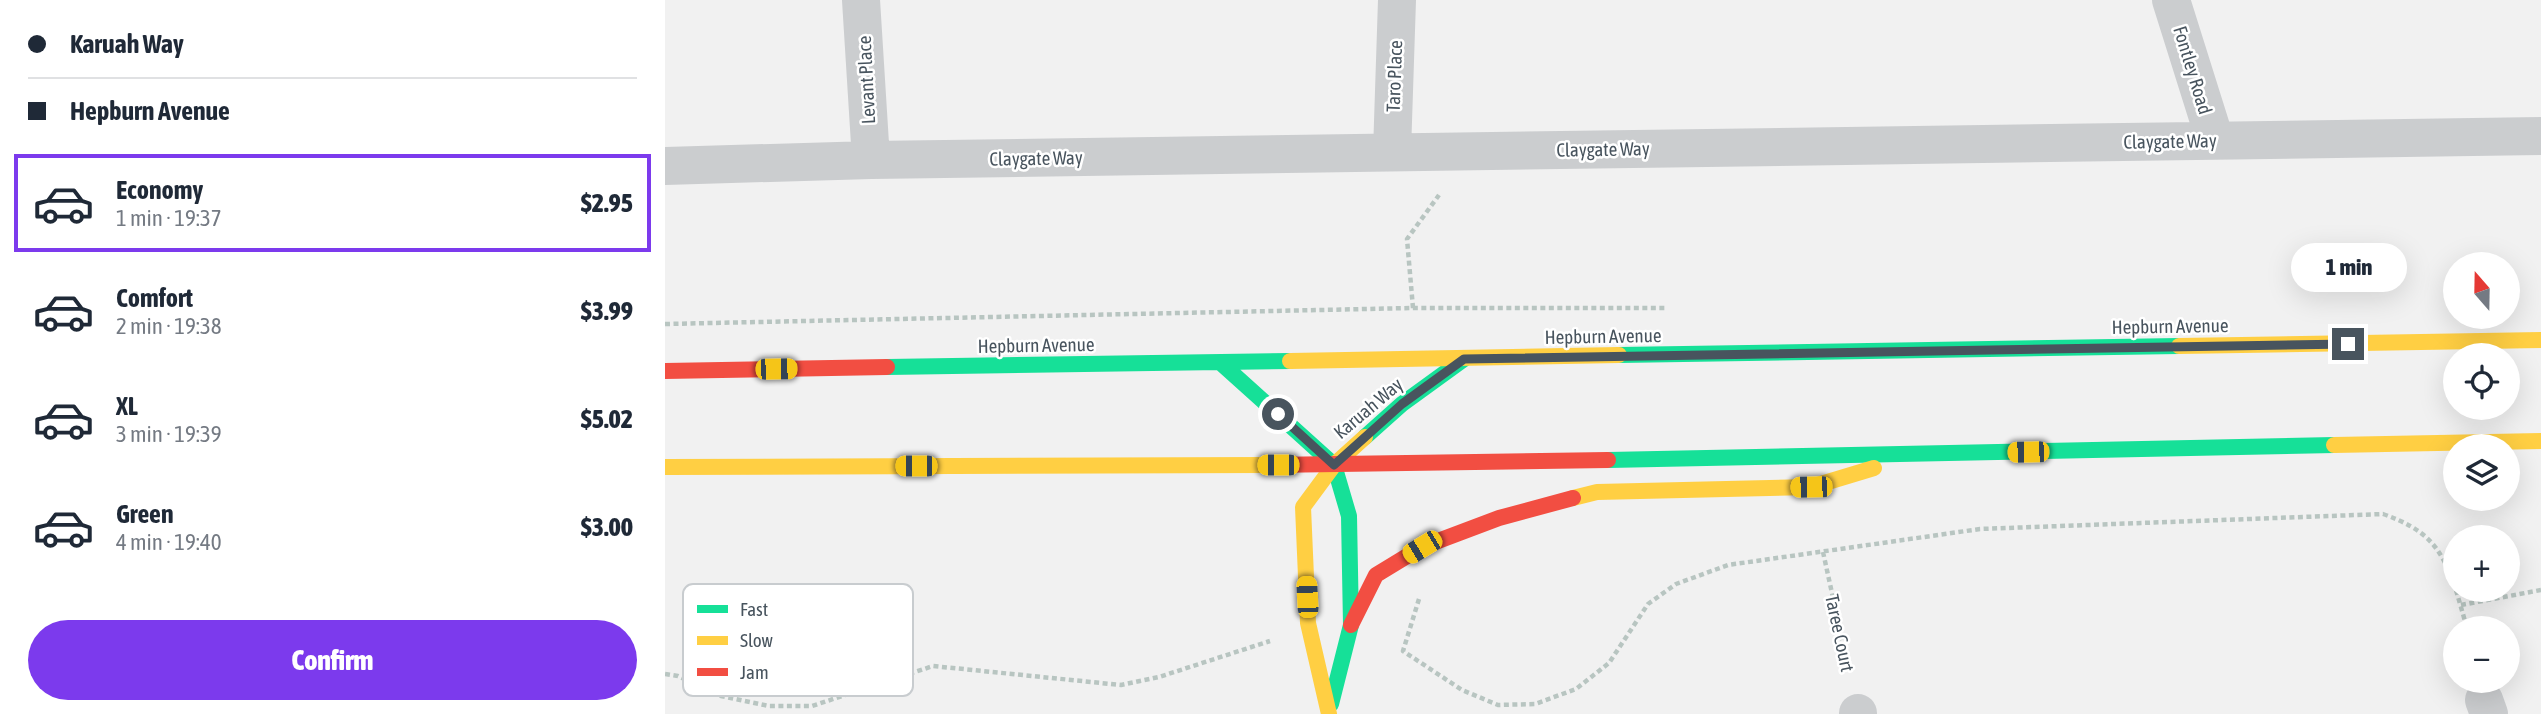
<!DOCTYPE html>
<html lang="en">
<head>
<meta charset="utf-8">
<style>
	body { margin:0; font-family:"Asap Condensed",sans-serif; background:#f2f2f3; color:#1f2937; height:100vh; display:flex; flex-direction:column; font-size:26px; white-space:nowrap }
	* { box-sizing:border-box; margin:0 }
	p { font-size:23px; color:#747a83 }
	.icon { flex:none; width:38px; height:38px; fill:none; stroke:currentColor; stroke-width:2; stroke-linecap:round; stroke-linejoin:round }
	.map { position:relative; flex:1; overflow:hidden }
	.drawer { display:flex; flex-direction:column; background:#fff; width:665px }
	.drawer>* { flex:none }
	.guide { display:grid; align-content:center; height:154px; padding:0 28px; background:#fff }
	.needle { width:46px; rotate:340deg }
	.buttons { position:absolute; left:1778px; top:252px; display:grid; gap:14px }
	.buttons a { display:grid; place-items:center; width:77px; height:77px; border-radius:50%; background:#fff; box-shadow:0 7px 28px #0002; font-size:35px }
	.end { position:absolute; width:32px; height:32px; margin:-16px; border:9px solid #48545e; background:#fff; box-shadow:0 0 0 4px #fff }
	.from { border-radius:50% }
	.bubble { position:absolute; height:49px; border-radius:24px; background:#fff; box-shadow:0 7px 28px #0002; font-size:23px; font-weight:800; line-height:49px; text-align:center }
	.car { position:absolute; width:21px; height:42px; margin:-21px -10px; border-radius:9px; box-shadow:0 0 5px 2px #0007; background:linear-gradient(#f5c518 24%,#345 0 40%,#f5c518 0 76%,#345 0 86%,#f5c518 0) }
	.guide b { display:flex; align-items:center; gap:24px; height:66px; font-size:26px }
	.guide b+b { border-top:2px solid #e0e1e3 }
	.guide i { width:18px; height:18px; background:#1f2937 }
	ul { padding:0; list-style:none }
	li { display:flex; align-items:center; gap:21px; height:98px; margin:0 14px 10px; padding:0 14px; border:4px solid transparent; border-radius:0px }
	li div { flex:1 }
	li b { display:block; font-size:26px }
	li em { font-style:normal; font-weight:800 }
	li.on { border-color:#7c3aed }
	li>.icon { width:63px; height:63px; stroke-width:1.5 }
	.action { display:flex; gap:14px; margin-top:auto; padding:14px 28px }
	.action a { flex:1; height:80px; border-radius:42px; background:#7c3aed; color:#fff; font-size:28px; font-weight:800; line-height:80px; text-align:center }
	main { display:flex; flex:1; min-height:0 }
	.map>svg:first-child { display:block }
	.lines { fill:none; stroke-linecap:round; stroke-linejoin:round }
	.path { stroke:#b8c5c1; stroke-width:4.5; stroke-dasharray:5 3.5; stroke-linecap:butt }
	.street { stroke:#cbcdcf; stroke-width:38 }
	.fast { stroke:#16e098; stroke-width:16 }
	.slow { stroke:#ffcf43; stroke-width:16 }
	.jam { stroke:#f24e42; stroke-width:16 }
	.route { stroke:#48545e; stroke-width:9 }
	.labels { text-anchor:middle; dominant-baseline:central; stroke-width:5; stroke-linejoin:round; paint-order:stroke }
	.street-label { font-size:19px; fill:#48545e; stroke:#fff }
	.key { fill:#fff; stroke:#c8cccf; stroke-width:2 }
	.key-label { font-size:19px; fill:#48545e }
</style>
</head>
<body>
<main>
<section class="drawer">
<div class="guide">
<b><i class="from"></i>Karuah Way</b>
<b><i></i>Hepburn Avenue</b>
</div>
<ul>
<li class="on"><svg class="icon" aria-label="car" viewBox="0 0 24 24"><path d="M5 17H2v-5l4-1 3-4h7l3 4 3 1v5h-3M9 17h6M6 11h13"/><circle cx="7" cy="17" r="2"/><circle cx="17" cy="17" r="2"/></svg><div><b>Economy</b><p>1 min · 19:37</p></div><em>$2.95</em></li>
<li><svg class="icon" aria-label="car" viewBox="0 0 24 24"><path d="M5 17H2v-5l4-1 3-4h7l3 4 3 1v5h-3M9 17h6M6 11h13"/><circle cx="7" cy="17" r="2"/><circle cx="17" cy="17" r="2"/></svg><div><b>Comfort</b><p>2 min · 19:38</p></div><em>$3.99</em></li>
<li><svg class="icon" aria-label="car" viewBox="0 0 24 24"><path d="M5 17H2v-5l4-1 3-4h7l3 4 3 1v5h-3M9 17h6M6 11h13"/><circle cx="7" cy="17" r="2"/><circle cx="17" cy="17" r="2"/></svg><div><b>XL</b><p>3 min · 19:39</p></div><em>$5.02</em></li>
<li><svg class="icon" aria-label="car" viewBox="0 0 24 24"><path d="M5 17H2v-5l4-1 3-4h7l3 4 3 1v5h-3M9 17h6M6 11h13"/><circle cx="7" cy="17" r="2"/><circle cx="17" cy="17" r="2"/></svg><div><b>Green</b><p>4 min · 19:40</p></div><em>$3.00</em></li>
</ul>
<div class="action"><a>Confirm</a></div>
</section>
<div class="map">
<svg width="1876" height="714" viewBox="0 0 1876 714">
	<rect width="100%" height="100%" fill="#f1f1f1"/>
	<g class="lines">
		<path class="path" d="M748 308 742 239 774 195
			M0 324 748 308H1000
			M1158 552 1184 671
			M1791 590 1802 628
			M754 599 738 651 797 690 833 705 870 704 911 689 944 663 983 604 1011 584 1063 565 1315 529 1718 514C1760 529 1776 545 1790 588
			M1796 605 1876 590
			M0 674 13 676 56 696 104 706H147L268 666 456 685 494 677 605 641"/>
		<path class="street" d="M196 0 206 160
			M1506 0 1550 140
			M727 152 732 0
			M0 166 206 160 1876 136
			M1819 700 1824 714
			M1193 713V714"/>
		<path class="fast" d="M954 355 1514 346
			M557 364 669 465 684 516 686 625 666 704
			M222 367 625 361
			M700 437 737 404 799 359
			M943 460 1669 445"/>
		<path class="slow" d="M1514 346 1876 340
			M625 361 954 355
			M1669 445 1876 441
			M0 467 602 465
			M908 498 932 492 1146 487 1209 468
			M664 714 643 623 638 507 669 465 700 437"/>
		<path class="jam" d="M0 371 222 367
			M602 465 943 460
			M686 625 711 575 757 547 834 518 908 498"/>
	</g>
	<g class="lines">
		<path class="route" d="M613 414 669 465 737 404 799 359 1683 344"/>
	</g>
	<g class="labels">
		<g class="street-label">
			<text transform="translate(1528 70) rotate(73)">Fontley Road</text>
			<text transform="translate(729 76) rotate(-88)">Taro Place</text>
			<text transform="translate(201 80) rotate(-93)">Levant Place</text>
			<text transform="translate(1505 141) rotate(-1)">Claygate Way</text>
			<text transform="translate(938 149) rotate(-1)">Claygate Way</text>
			<text transform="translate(371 158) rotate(-1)">Claygate Way</text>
			<text transform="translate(1505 326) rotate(-1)">Hepburn Avenue</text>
			<text transform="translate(938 336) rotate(-1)">Hepburn Avenue</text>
			<text transform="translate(371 345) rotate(-1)">Hepburn Avenue</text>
			<text transform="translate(703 408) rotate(-40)">Karuah Way</text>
			<text transform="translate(1175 633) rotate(78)">Taree Court</text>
		</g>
	</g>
	<rect x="18" y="584" width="230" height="112" rx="10" class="key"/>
	<rect x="32" y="605" width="31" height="8" fill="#16e098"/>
	<rect x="32" y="636" width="31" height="9" fill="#ffcf43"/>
	<rect x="32" y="668" width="31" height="8" fill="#f24e42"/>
	<g class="key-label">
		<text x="75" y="616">Fast</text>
		<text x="75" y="647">Slow</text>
		<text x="75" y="679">Jam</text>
	</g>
</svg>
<div class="buttons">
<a><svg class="needle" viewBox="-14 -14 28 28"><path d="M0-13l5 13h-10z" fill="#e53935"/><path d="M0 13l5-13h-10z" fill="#747a83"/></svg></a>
<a><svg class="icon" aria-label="locate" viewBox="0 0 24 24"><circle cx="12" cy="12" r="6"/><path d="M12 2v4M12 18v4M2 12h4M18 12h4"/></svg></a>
<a><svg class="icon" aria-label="layers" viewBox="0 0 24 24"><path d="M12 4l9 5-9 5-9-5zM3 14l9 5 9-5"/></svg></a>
<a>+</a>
<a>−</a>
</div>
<i class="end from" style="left:613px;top:414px"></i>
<i class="end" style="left:1683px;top:344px"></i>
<div class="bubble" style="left:1626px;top:243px;width:116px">1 min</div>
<i class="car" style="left:111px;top:369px;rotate:89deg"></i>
<i class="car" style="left:1363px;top:452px;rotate:269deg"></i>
<i class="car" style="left:613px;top:465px;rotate:270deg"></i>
<i class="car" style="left:251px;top:466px;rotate:270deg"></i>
<i class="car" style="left:1146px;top:487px;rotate:269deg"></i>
<i class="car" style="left:757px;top:547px;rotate:239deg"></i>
<i class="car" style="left:642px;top:597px;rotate:357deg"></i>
</div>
</main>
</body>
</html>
